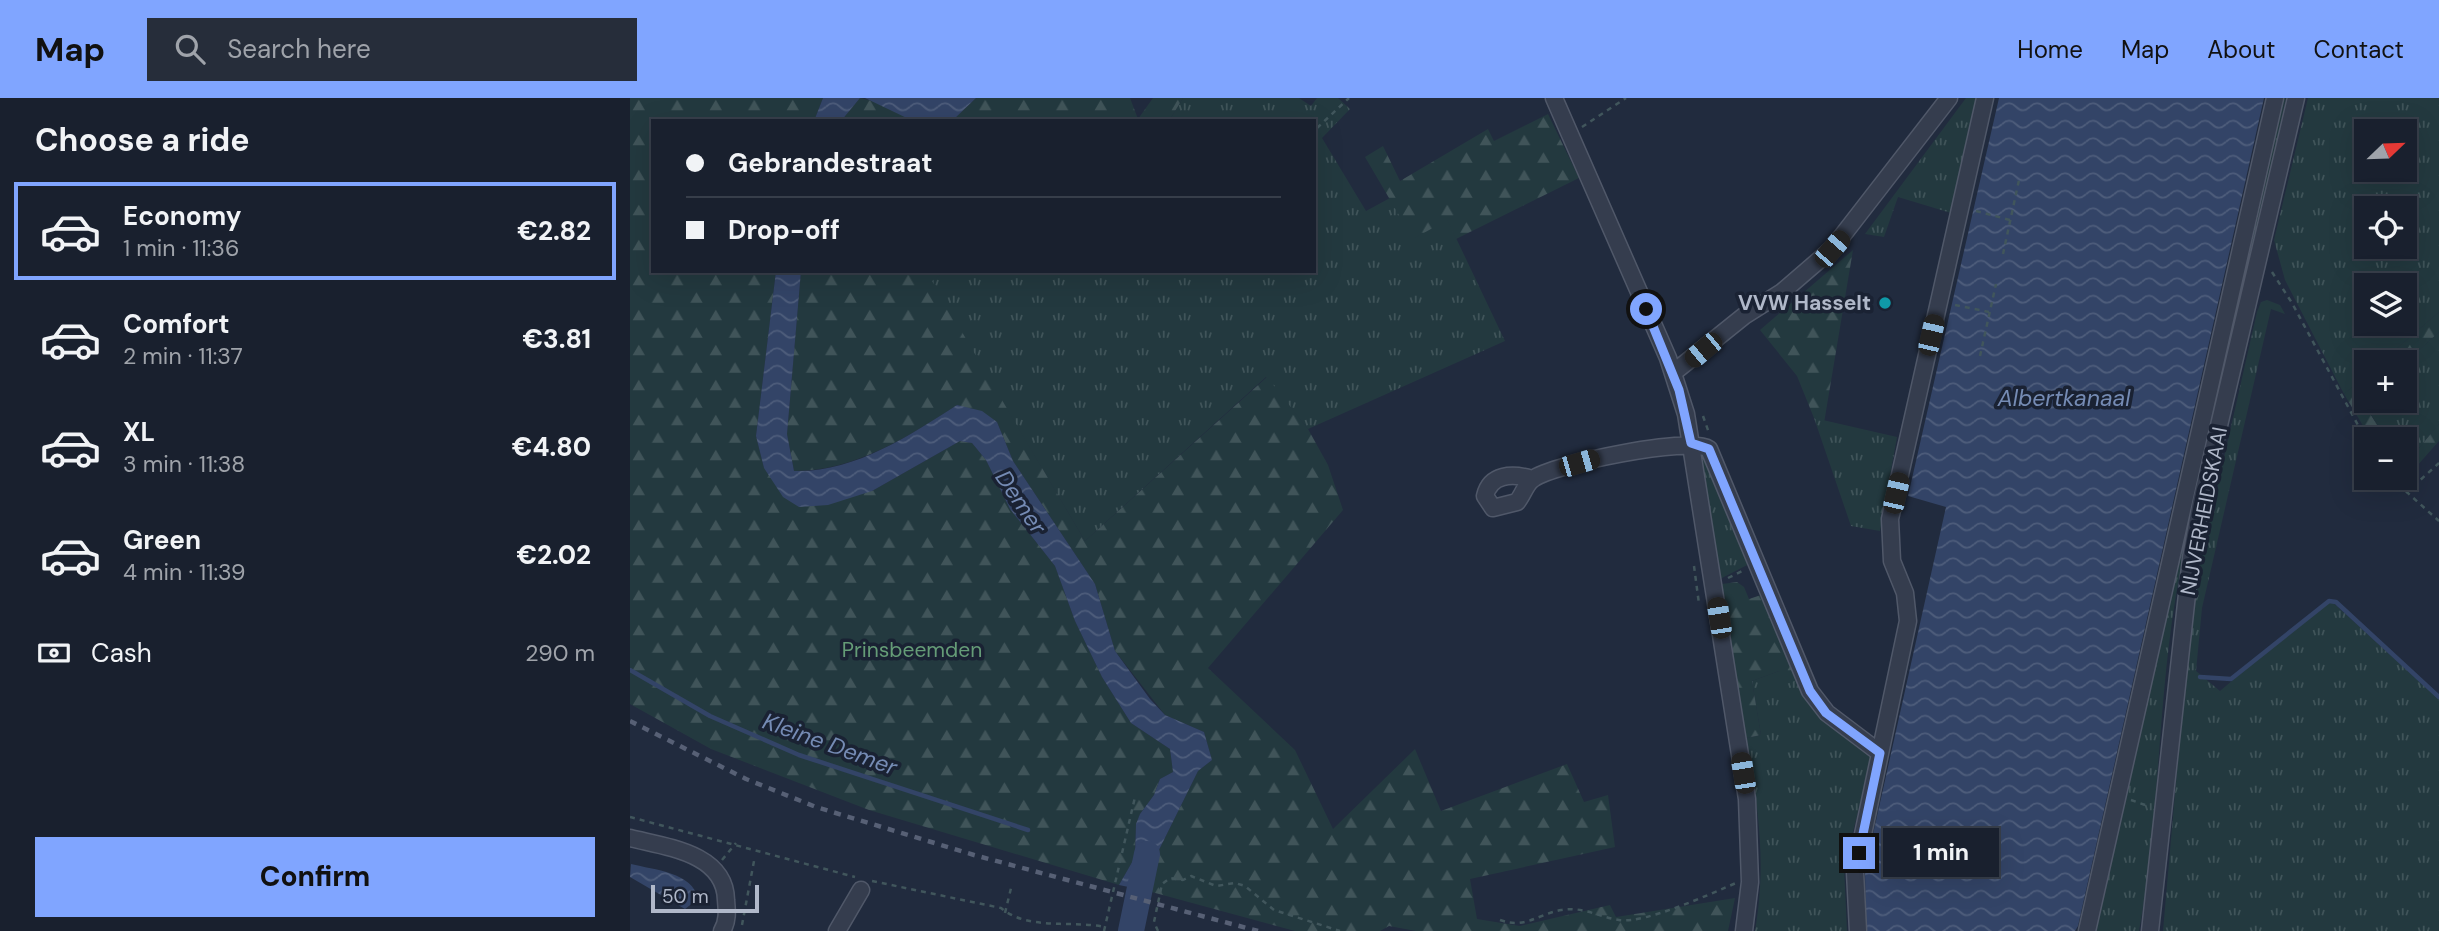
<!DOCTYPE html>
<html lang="en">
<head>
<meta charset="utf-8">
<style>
	body { margin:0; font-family:"DM Sans",sans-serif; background:#262d3a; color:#f1f3f6; height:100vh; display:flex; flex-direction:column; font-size:26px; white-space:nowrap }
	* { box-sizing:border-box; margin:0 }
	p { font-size:23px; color:#9fa3aa }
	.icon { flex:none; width:38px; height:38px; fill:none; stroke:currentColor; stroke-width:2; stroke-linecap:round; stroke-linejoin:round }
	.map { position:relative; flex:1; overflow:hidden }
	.panel { display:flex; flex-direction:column; background:#19202e; width:630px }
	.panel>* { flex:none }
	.banner { position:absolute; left:21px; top:21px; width:665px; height:154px; border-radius:0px; box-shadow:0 7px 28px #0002,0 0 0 2px #373e4a; display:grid; align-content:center; height:154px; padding:0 35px; background:#19202e }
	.needle { width:46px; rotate:67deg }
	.fabs { position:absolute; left:1724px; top:21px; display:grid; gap:14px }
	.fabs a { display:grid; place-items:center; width:63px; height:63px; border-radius:0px; background:#19202e; box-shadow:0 7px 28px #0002,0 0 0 2px #373e4a; font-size:35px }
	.scale { position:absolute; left:21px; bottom:18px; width:108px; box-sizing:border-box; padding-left:7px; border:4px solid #b0b8c9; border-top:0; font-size:19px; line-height:24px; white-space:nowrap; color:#b0b8c9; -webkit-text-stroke:5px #1a2233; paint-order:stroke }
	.end { position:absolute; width:32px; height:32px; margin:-16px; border:9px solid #80a5ff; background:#111; box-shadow:0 0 0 4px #111 }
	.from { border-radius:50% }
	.bubble { position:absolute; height:49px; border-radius:0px; background:#19202e; box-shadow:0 7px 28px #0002,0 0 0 2px #373e4a; font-size:23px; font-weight:800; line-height:49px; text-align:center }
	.car { position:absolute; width:21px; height:42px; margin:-21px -10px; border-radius:9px; box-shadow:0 0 5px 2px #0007; background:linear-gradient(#222 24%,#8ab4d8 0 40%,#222 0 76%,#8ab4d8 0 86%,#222 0) }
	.banner b { display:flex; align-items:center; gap:24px; height:66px; font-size:26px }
	.banner b+b { border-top:2px solid #373e4a }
	.banner i { width:18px; height:18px; background:#f1f3f6 }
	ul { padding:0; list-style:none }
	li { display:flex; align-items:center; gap:21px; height:98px; margin:0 14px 10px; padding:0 21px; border:4px solid transparent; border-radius:0px }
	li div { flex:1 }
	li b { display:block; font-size:26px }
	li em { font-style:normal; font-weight:800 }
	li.current { border-color:#80a5ff }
	li>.icon { width:63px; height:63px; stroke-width:1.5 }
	h2 { padding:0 35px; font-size:32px; line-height:84px }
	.pay { display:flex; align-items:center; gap:18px; height:77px; padding:0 35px; font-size:26px }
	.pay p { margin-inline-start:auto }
	.cta { display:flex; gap:14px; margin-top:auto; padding:14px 35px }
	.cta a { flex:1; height:80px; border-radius:0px; background:#80a5ff; color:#111; font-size:28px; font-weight:800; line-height:80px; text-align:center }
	header { display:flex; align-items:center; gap:42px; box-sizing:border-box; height:98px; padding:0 35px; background:#80a5ff; color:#111 }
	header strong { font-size:33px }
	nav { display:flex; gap:38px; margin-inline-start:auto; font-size:24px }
	.search { width:490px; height:63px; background:#262d3a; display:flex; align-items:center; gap:18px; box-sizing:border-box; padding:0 24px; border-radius:0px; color:#9fa3aa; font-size:26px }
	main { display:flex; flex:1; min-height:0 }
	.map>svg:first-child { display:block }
	.grass { fill:url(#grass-tufts); fill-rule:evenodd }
	.forest { fill:url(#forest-firs) }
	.water { fill:url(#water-waves) }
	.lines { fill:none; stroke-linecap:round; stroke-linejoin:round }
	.stream { stroke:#334467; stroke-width:4.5 }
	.river { stroke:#334467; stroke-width:26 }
	.minor-casing { stroke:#505869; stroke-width:19 }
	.path { stroke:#41565c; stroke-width:2.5; stroke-dasharray:5 5; stroke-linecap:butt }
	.minor { stroke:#353d4e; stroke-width:16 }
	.rail { stroke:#576075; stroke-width:4.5; stroke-dasharray:7 7; stroke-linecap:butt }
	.route { stroke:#80a5ff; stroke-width:9 }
	.culture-dot { fill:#0f9aa8; stroke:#1a2233; stroke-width:2.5 }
	.labels { text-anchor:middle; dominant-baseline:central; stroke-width:7; stroke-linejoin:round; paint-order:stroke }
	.poi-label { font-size:21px; font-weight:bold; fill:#b0b8c9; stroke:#1a2233; text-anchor:end }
	.street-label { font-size:21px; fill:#b0b8c9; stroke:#1a2233 }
	.park-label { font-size:21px; fill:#659c77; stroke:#1a2233 }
	.water-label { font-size:23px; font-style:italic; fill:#758bb4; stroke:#1a2233 }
</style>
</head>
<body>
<header>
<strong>Map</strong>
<div class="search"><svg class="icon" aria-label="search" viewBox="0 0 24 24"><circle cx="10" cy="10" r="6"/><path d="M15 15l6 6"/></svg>Search here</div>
<nav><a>Home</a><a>Map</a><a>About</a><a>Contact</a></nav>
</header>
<main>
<section class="panel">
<h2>Choose a ride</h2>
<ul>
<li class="current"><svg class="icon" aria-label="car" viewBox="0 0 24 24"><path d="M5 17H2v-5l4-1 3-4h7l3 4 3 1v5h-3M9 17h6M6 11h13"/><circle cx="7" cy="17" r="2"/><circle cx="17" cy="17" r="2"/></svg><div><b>Economy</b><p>1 min · 11:36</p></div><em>€2.82</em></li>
<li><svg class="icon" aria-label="car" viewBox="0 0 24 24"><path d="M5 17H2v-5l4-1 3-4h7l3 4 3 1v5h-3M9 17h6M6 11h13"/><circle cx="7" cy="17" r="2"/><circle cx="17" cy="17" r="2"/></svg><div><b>Comfort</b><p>2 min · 11:37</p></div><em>€3.81</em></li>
<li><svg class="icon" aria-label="car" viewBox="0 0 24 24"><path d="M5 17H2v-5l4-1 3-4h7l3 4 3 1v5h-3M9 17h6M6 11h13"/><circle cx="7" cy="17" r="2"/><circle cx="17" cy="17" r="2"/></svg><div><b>XL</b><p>3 min · 11:38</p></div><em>€4.80</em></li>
<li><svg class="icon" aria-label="car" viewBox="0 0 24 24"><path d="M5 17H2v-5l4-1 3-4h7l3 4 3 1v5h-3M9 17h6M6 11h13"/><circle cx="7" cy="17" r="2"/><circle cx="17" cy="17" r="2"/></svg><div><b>Green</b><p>4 min · 11:39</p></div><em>€2.02</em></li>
</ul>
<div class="pay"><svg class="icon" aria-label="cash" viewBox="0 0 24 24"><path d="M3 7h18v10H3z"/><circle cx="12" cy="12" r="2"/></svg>Cash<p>290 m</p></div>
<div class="cta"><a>Confirm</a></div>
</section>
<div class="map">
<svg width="1809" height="833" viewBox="0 0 1809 833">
	<defs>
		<pattern id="grass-tufts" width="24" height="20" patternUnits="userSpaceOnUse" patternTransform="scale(1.75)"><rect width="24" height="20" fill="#23393f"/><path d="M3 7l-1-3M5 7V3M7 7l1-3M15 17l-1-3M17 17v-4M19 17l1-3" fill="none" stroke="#405459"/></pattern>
		<pattern id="forest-firs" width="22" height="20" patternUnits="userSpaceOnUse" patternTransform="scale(1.75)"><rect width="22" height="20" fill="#23393f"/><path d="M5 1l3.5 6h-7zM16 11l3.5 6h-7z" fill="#405459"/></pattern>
		<pattern id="water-waves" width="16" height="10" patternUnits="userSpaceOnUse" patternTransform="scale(1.75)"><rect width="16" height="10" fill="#334467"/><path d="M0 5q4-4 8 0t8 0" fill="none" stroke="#4e5d7b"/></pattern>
	</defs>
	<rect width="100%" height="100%" fill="#212b3e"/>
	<path class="grass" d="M553 0H669L681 8 687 0H708L720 11 692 40 736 113 760 100 784 140 817 121 875 243 678 331 636 279 455 443 301 183 316 173H684V23H539Z
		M1336 0H1349L1348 7 1321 115 1268 99 1254 139 1235 136Z
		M1649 0H1656C1622 158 1580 316 1550 475 1527 593 1531 715 1509 833H1462Z
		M1678 0H1809V214L1751 264H1736V277L1714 296 1655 182 1644 142ZM1736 33H1774V72H1736ZM1736 110H1774V149H1736ZM1736 187H1774V226H1736Z
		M1637 202 1650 207 1655 216 1641 211 1572 510 1566 573 1590 593 1699 501 1809 601V833H1533L1562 501 1627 214 1631 204Z
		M1809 234V326L1775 367 1774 341H1757L1732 303 1736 300V303H1774L1775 265Z
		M1184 320 1267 339 1250 433 1221 428Z
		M1073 355 1121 465 1090 481 1069 361Z
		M1149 573 1167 582 1182 609 1242 660 1214 768 1217 833H1125C1137 764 1128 708 1116 640L1131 637 1122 583Z"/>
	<path class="forest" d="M0 0H193L184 23H23V173H146L126 338 134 370 242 393 330 343 342 345 356 362 380 411 425 468 445 523 472 579 501 625 540 651 543 674 530 681 524 697 510 716 506 726 505 759 489 787 239 712 81 651 0 606Z
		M230 0 251 5 283 23H211Z
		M346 0H500L508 21 523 0H553L539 23H322Z
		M918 16 949 80 826 141 817 122 783 141 735 59 753 48 770 83 858 31 864 43Z
		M1223 152 1194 325 1184 320 1167 278 1130 232Z
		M171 173H316L302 183 455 443 637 279 678 331 698 367 713 412 578 570 665 652 703 731 785 651 811 713 937 666 954 704 978 697 985 749 840 781 847 821 890 828 980 807 986 819 1105 800 1098 833H786L759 828 750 833H665L518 793 524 762 568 673 582 662 574 634 535 617 485 553 465 486 383 363 367 324 327 307C278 339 224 373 164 373L157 336Z
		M1809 214V234L1775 265 1751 264Z
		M1736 277V300L1732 304 1757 341H1741L1714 296Z
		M1809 326V343L1771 386 1765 380H1774L1775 367Z
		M1107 484 1114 489 1119 501 1134 496 1167 582 1154 587 1149 573 1122 583 1131 637 1116 640 1092 486Z"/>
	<path class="water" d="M193 0H230L211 23H184Z
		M235 0H346L322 23H283Z
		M1369 0H1634L1448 828 1445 833H1236L1235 772 1316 409 1278 398Z
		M146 173H171L157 336 164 373C223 375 279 338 327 307L352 313 367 324 383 363 465 486 485 553 520 601 535 617 574 634 582 662 568 673 524 762 518 793 489 787 505 759 506 726 510 716 524 697 530 681 543 674 540 651 501 625 472 579 445 523 425 468 380 411 356 362 342 345 330 343 242 393 198 407 169 409 153 399 134 370 126 338Z
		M1 766C24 772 63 774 68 801L55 811 0 779Z"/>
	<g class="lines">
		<path class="stream" d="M0 572 80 618 169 657 398 732
			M1570 579 1601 581 1699 503 1706 504 1809 599"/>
		<path class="river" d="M501 833 517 756"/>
		<defs>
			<path id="minor" d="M924 0 1038 260 1056 316 1117 701 1120 784 1114 833
				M1043 275 1114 218 1152 194 1202 151 1319 0
				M902 381C882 375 860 376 855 398L863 410 887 404C893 397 896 385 903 381 923 366 1060 338 1079 351L1180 593 1197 615 1250 655
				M0 740C36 749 95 755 96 802 97 813 98 823 92 833
				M207 833 231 792
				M1228 833 1225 774 1278 523 1275 495 1262 463 1260 421 1355 0
				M1457 833 1645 0
				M1520 833 1561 460 1571 404 1666 0"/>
		</defs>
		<use href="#minor" class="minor-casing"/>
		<path class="path" d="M952 29 996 0
			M687 30 719 0
			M1346 113 1380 122
			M1373 156 1389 82
			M1642 174 1662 205 1736 342
			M1325 207 1359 214
			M1350 258 1366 186
			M1073 318 1079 335
			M1761 380 1809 423
			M1776 395 1809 365
			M1064 468 1069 506
			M1098 480 1114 472
			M1501 702 1518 708
			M0 719 225 779
			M92 762 106 745
			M242 783 371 810C398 833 443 822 475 829
			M375 815 382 786
			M870 822C895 831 906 817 931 812 952 808 969 819 989 822 1015 826 1080 796 1106 785
			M112 827 124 763
			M474 833 505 699
			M528 833 524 824 532 786 540 780 553 782 561 778 586 788 605 785 615 788 644 812 710 833"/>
		<use href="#minor" class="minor"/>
		<path class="rail" d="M0 623 116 681 186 709 344 757 628 833"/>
	</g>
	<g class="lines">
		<path class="route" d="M1016 211 1049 292 1061 345 1079 351 1180 593 1196 615 1250 655 1229 755"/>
	</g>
	<circle class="culture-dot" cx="1255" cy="205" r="7"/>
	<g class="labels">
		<g class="poi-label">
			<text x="1241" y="205">VVW Hasselt</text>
		</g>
		<g class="street-label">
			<text transform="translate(1574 413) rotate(-79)">NIJVERHEIDSKAAI</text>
		</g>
		<g class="park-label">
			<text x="282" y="552">Prinsbeemden</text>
		</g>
		<g class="water-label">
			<text x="1434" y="300">Albertkanaal</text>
			<text transform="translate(391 404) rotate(56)">Demer</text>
			<text transform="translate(200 646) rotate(20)">Kleine Demer</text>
		</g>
	</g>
</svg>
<div class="fabs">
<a><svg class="needle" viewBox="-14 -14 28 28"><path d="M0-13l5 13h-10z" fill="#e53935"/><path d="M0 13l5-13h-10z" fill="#9fa3aa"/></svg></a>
<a><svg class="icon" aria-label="locate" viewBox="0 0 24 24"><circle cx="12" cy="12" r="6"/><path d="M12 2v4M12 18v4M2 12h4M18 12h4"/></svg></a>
<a><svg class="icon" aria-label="layers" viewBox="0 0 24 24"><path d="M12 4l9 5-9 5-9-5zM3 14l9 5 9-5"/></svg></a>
<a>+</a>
<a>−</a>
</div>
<div class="scale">50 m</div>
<i class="end from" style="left:1016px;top:211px"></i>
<i class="end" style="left:1229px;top:755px"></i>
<div class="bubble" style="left:1253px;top:730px;width:116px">1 min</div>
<i class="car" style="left:1202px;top:151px;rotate:41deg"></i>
<i class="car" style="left:1301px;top:237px;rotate:13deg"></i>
<i class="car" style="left:1073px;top:252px;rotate:230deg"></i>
<i class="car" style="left:949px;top:365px;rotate:74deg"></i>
<i class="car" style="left:1266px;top:395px;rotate:13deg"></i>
<i class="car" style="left:1089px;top:520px;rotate:351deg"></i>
<i class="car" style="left:1113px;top:675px;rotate:351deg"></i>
<div class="banner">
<b><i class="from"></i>Gebrandestraat</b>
<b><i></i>Drop-off</b>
</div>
</div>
</main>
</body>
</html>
